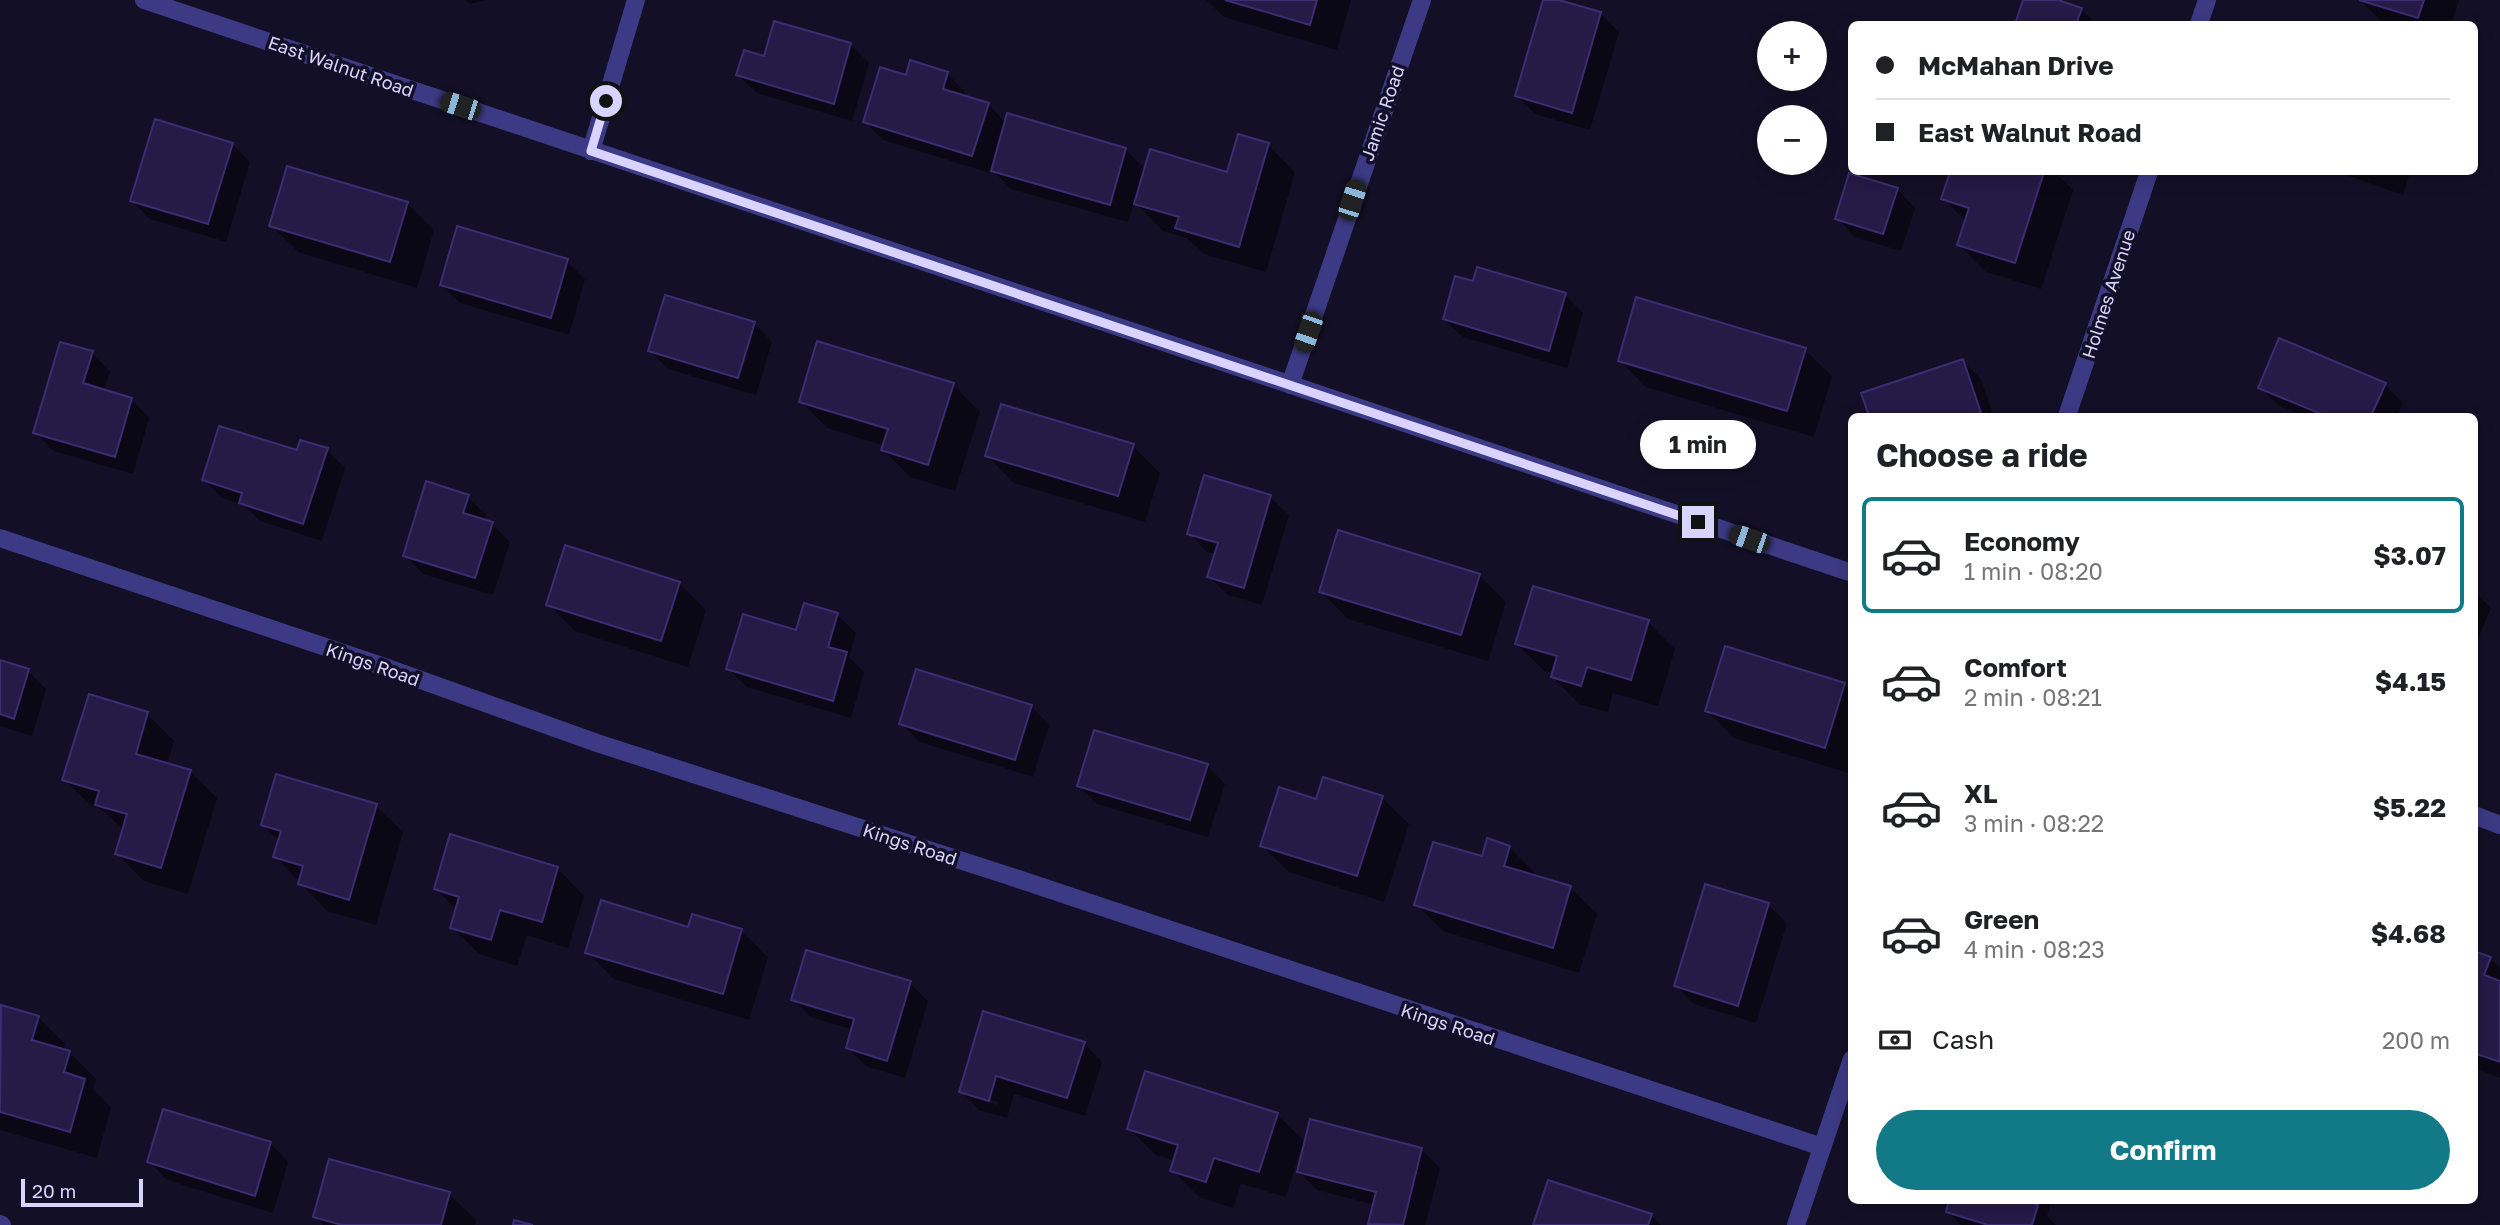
<!DOCTYPE html>
<html lang="en">
<head>
<meta charset="utf-8">
<style>
	body { margin:0; font-family:"Golos Text",sans-serif; background:#f2f2f2; color:#202124; height:100vh; display:flex; flex-direction:column; font-size:26px; white-space:nowrap }
	* { box-sizing:border-box; margin:0 }
	p { font-size:23px; color:#757577 }
	.icon { flex:none; width:38px; height:38px; fill:none; stroke:currentColor; stroke-width:2; stroke-linecap:round; stroke-linejoin:round }
	.map { position:relative; flex:1; overflow:hidden }
	.panel { position:absolute; left:1848px; top:413px; width:630px; height:791px; display:flex; flex-direction:column; background:#fff; border-radius:10px; box-shadow:0 4px 18px #0003 }
	.panel>* { flex:none }
	.top-card { position:absolute; left:1848px; top:21px; width:630px; height:154px; border-radius:10px; box-shadow:0 4px 18px #0003; display:grid; align-content:center; height:154px; padding:0 28px; background:#fff }
	.fabs { position:absolute; left:1757px; top:21px; display:grid; gap:14px }
	.fabs a { display:grid; place-items:center; width:70px; height:70px; border-radius:50%; background:#fff; box-shadow:0 4px 18px #0003; font-size:35px }
	.scale { position:absolute; left:21px; bottom:18px; width:122px; box-sizing:border-box; padding-left:7px; border:4px solid #d9d4ff; border-top:0; font-size:19px; line-height:24px; white-space:nowrap; color:#d9d4ff; -webkit-text-stroke:5px #130f26; paint-order:stroke }
	.end { position:absolute; width:32px; height:32px; margin:-16px; border:9px solid #d9d4ff; background:#111; box-shadow:0 0 0 4px #111 }
	.from { border-radius:50% }
	.bubble { position:absolute; height:49px; border-radius:24px; background:#fff; box-shadow:0 4px 18px #0003; font-size:23px; font-weight:700; line-height:49px; text-align:center }
	.car { position:absolute; width:21px; height:42px; margin:-21px -10px; border-radius:9px; box-shadow:0 0 5px 2px #0007; background:linear-gradient(#222 24%,#8ab4d8 0 40%,#222 0 76%,#8ab4d8 0 86%,#222 0) }
	.top-card b { display:flex; align-items:center; gap:24px; height:66px; font-size:26px }
	.top-card b+b { border-top:2px solid #e0e0e0 }
	.top-card i { width:18px; height:18px; background:#202124 }
	ul { padding:0; list-style:none }
	li { display:flex; align-items:center; gap:21px; height:116px; margin:0 14px 10px; padding:0 14px; border:4px solid transparent; border-radius:10px }
	li div { flex:1 }
	li b { display:block; font-size:26px }
	li em { font-style:normal; font-weight:700 }
	li.active { border-color:#127987 }
	li>.icon { width:63px; height:63px; stroke-width:1.5 }
	h2 { padding:0 28px; font-size:32px; line-height:84px }
	.pay { display:flex; align-items:center; gap:18px; height:77px; padding:0 28px; font-size:26px }
	.pay p { margin-inline-start:auto }
	.action { display:flex; gap:14px; margin-top:auto; padding:14px 28px }
	.action a { flex:1; height:80px; border-radius:42px; background:#127987; color:#fff; font-size:28px; font-weight:700; line-height:80px; text-align:center }
	.map>svg:first-child { display:block }
	.shadow { fill:#0007; fill-rule:evenodd }
	.building { fill:#241b47; stroke:#3b2d73; stroke-width:2 }
	.lines { fill:none; stroke-linecap:round; stroke-linejoin:round }
	.minor { stroke:#3d3a85; stroke-width:18 }
	.route { stroke:#d9d4ff; stroke-width:9 }
	.labels { text-anchor:middle; dominant-baseline:central; stroke-width:7; stroke-linejoin:round; paint-order:stroke }
	.street-label { font-size:18px; fill:#d9d4ff; stroke:#130f26 }
</style>
</head>
<body>
<div class="map">
<svg width="2500" height="1225" viewBox="0 0 2500 1225">
	<rect width="100%" height="100%" fill="#130f26"/>
	<path class="shadow" d="M466 0H485L470 4Z
		M1206 0H1351L1337 50 1224 17Z
		M1545 0 1601 14 1619 32 1590 130 1535 114 1517 96Z
		M2025 0H2052L2081 9 2096 24H2017Z
		M2360 0H2459L2451 24H2384Z
		M850 44 869 63 852 121 757 93 738 75Z
		M947 73 965 92 964 97 988 104 1006 123 1125 149 1146 170 1228 174 1268 145 1295 172 1266 272 1204 254 1187 238 1163 231 1134 202 1128 222 1011 189 992 169 990 173 883 140 865 121 907 77Z
		M232 144 250 162 226 242 150 219 132 201Z
		M1951 172H2054L2073 190 2041 289 1986 272 1959 245 1966 222 1943 198Z
		M2338 172H2410L2403 195Z
		M1897 189 1915 208 1901 251 1855 237 1837 218Z
		M407 203 434 230 417 288 298 252 271 225Z
		M567 261 585 279 569 335 460 303 442 285Z
		M1565 295 1583 313 1567 368 1463 337 1444 319Z
		M754 323 772 342 756 395 668 369 650 351Z
		M1805 350 1832 376 1814 437 1646 387 1619 360Z
		M92 353 110 371 104 391 131 399 149 418 133 474 54 451 35 433Z
		M1962 361 1981 379 1993 416H1871L1864 394Z
		M953 385 980 412 955 491 910 477 883 450 885 446 827 428 801 401Z
		M2385 385 2403 403 2397 416H2304L2278 405 2260 387Z
		M1133 446 1160 473 1145 522 1014 483 987 456Z
		M327 450 345 468 322 541 260 521 244 505 222 498 204 480 298 453Z
		M468 497 486 515 484 522 492 524 510 542 493 595 423 574 405 555Z
		M1270 497 1289 515 1262 605 1228 595 1209 577 1216 554 1207 552 1189 533Z
		M1479 575 1506 602 1488 661 1348 619 1321 592Z
		M679 583 706 610 688 667 575 631 548 604Z
		M2474 591 2491 608 2474 647Z
		M837 615 856 633 849 657 864 672 851 718 747 687 728 669Z
		M1648 622 1675 649 1658 706 1613 693 1608 712 1579 704 1553 677 1554 673 1544 671 1517 644Z
		M0 662 28 671 46 689 32 736 0 726Z
		M1844 684 1852 692V774L1734 738 1707 711Z
		M90 696 147 714 174 741 167 765 190 772 217 798 188 894 144 881 117 854 124 831 103 810 91 806 64 779Z
		M1031 706 1049 725 1033 777 920 742 901 724Z
		M1207 765 1225 784 1208 837 1097 804 1079 786Z
		M1382 798 1409 824 1384 902 1289 872 1262 846Z
		M376 806 403 832 376 925 327 911 275 856 280 842 263 825Z
		M452 836 558 869 584 896 568 948 527 935 517 966 479 954 452 927 457 910 436 889Z
		M1509 847 1536 874 1535 877 1570 887 1597 914 1579 973 1443 931 1416 904 1483 859Z
		M1768 905 1787 923 1756 1023 1694 1004 1676 986Z
		M690 929 741 931 768 957 749 1020 614 979 587 952Z
		M2474 953 2490 958 2500 968V1078L2474 1068Z
		M910 983 928 1001 905 1078 866 1066 848 1048 853 1030 811 1017 793 999Z
		M2 1007 38 1017 65 1044 63 1051 69 1052 96 1079 93 1089 111 1107 97 1158 0 1130Z
		M985 1013 1084 1043 1102 1062 1085 1116 1014 1094 1007 1118 979 1110 961 1091ZM980 1097 998 1102 997 1105 980 1100Z
		M1277 1114 1306 1143 1421 1149 1440 1168 1425 1225H1372L1375 1205 1317 1190 1299 1172 1304 1149 1301 1148 1286 1197 1241 1184 1233 1208 1199 1197 1172 1170 1175 1161 1156 1155 1129 1129Z
		M270 1143 288 1162 273 1213 167 1180 149 1161Z
		M449 1194 476 1220 475 1225H323L315 1216Z
		M1951 1200H2051L2047 1216 2056 1225H1961L1948 1212Z
		M1651 1215 1661 1225H1535Z"/>
	<path class="building" d="M1225 0H1317L1310 25Z
		M1543 0H1559L1601 12 1572 113 1515 96Z
		M2023 0H2058L2082 8 2076 24H2015Z
		M2359 0H2424L2418 18Z
		M774 21 851 43 834 104 736 75 744 50 764 56Z
		M910 60 948 72 943 89 989 103 972 156 863 122 880 67 906 75Z
		M1007 113 1126 148 1110 205 991 171Z
		M155 119 233 143 208 224 130 201Z
		M1238 134 1269 143 1239 247 1175 228 1179 217 1134 204 1150 149 1227 172Z
		M287 166 408 202 390 262 269 226Z
		M1950 172H2044L2015 263 1957 245 1969 208 1941 199Z
		M1849 173 1898 188 1883 234 1835 219Z
		M457 226 568 259 551 318 440 285Z
		M1477 267 1566 293 1549 351 1443 319 1455 276 1473 281Z
		M665 295 755 322 738 378 648 351Z
		M1636 297 1806 348 1787 411 1618 361Z
		M2279 338 2386 383 2371 416H2326L2258 388Z
		M817 341 954 383 928 465 881 450 888 429 799 402Z
		M60 342 93 351 83 383 132 398 115 457 33 433Z
		M1963 359 1981 413 1971 416H1869L1861 393Z
		M1001 404 1134 444 1118 496 985 456Z
		M219 426 297 450 300 440 328 448 303 524 239 503 242 493 202 480Z
		M1204 475 1271 495 1244 588 1207 577 1218 543 1187 534Z
		M426 481 469 495 463 513 493 522 475 578 403 556Z
		M1338 530 1480 574 1461 635 1319 592Z
		M565 545 680 582 661 641 546 605Z
		M1533 586 1649 620 1631 680 1587 667 1581 686 1551 677 1557 656 1515 644Z
		M804 603 838 613 828 647 847 652 833 701 726 669 743 614 796 630Z
		M1725 646 1845 683 1825 748 1705 711Z
		M0 660 29 669 14 719 0 714Z
		M916 669 1032 705 1015 760 899 724Z
		M89 694 148 712 136 754 191 770 161 868 115 854 127 814 95 805 99 791 62 780Z
		M1094 730 1208 764 1190 820 1077 786Z
		M276 774 377 804 349 900 298 884 303 866 273 857 281 831 261 825Z
		M1323 777 1383 796 1357 876 1260 846 1279 787 1316 799Z
		M450 834 558 867 542 922 500 910 491 940 450 928 459 897 434 889Z
		M1487 838 1510 846 1504 866 1571 886 1553 948 1414 905 1433 842 1482 856Z
		M1705 884 1769 903 1738 1006 1674 986Z
		M601 900 688 927 692 914 742 929 723 994 585 953Z
		M806 950 911 981 887 1061 846 1048 854 1019 791 1000Z
		M2474 951 2491 957 2484 975 2500 981V1062L2474 1053Z
		M1 1005 39 1016 32 1040 70 1051 64 1072 85 1079 70 1132 0 1112Z
		M983 1011 1085 1042 1067 1098 996 1076 989 1101 959 1092Z
		M1145 1071 1278 1113 1259 1172 1214 1158 1206 1182 1170 1171 1178 1145 1127 1129Z
		M163 1109 271 1142 255 1196 147 1162Z
		M1310 1119 1422 1148 1403 1225 1368 1224 1376 1192 1297 1172Z
		M329 1159 450 1192 441 1225H342L313 1217Z
		M1548 1180 1652 1214 1648 1225H1533Z
		M1949 1200H2024L2038 1205 2032 1225H1988L1946 1212Z
		M514 1220 533 1225H513Z"/>
	<g class="lines">
		<path class="minor" d="M144 0 1852 573
			M2199 24 2207 0
			M591 151 636 0
			M1290 385 1422 0
			M2067 416 2149 172
			M0 538 379 665 597 743 1006 875 1822 1147
			M2474 815 2500 825
			M0 1224 2 1225
			M1796 1225 1852 1059"/>
	</g>
	<g class="lines">
		<path class="route" d="M606 101 591 151 1698 522"/>
	</g>
	<g class="labels">
		<g class="street-label">
			<text transform="translate(341 66) rotate(19)">East Walnut Road</text>
			<text transform="translate(1382 113) rotate(-71)">Jamic Road</text>
			<text transform="translate(2108 294) rotate(-72)">Holmes Avenue</text>
			<text transform="translate(373 664) rotate(19)">Kings Road</text>
			<text transform="translate(910 844) rotate(18)">Kings Road</text>
			<text transform="translate(1448 1024) rotate(18)">Kings Road</text>
		</g>
	</g>
</svg>
<div class="fabs">
<a>+</a>
<a>−</a>
</div>
<div class="scale">20 m</div>
<i class="end from" style="left:606px;top:101px"></i>
<i class="end" style="left:1698px;top:522px"></i>
<div class="bubble" style="left:1640px;top:420px;width:116px">1 min</div>
<i class="car" style="left:460px;top:106px;rotate:288deg"></i>
<i class="car" style="left:1352px;top:200px;rotate:18deg"></i>
<i class="car" style="left:1308px;top:332px;rotate:199deg"></i>
<i class="car" style="left:1749px;top:539px;rotate:289deg"></i>
<div class="top-card">
<b><i class="from"></i>McMahan Drive</b>
<b><i></i>East Walnut Road</b>
</div>
<section class="panel">
<h2>Choose a ride</h2>
<ul>
<li class="active"><svg class="icon" aria-label="car" viewBox="0 0 24 24"><path d="M5 17H2v-5l4-1 3-4h7l3 4 3 1v5h-3M9 17h6M6 11h13"/><circle cx="7" cy="17" r="2"/><circle cx="17" cy="17" r="2"/></svg><div><b>Economy</b><p>1 min · 08:20</p></div><em>$3.07</em></li>
<li><svg class="icon" aria-label="car" viewBox="0 0 24 24"><path d="M5 17H2v-5l4-1 3-4h7l3 4 3 1v5h-3M9 17h6M6 11h13"/><circle cx="7" cy="17" r="2"/><circle cx="17" cy="17" r="2"/></svg><div><b>Comfort</b><p>2 min · 08:21</p></div><em>$4.15</em></li>
<li><svg class="icon" aria-label="car" viewBox="0 0 24 24"><path d="M5 17H2v-5l4-1 3-4h7l3 4 3 1v5h-3M9 17h6M6 11h13"/><circle cx="7" cy="17" r="2"/><circle cx="17" cy="17" r="2"/></svg><div><b>XL</b><p>3 min · 08:22</p></div><em>$5.22</em></li>
<li><svg class="icon" aria-label="car" viewBox="0 0 24 24"><path d="M5 17H2v-5l4-1 3-4h7l3 4 3 1v5h-3M9 17h6M6 11h13"/><circle cx="7" cy="17" r="2"/><circle cx="17" cy="17" r="2"/></svg><div><b>Green</b><p>4 min · 08:23</p></div><em>$4.68</em></li>
</ul>
<div class="pay"><svg class="icon" aria-label="cash" viewBox="0 0 24 24"><path d="M3 7h18v10H3z"/><circle cx="12" cy="12" r="2"/></svg>Cash<p>200 m</p></div>
<div class="action"><a>Confirm</a></div>
</section>
</div>
</body>
</html>
